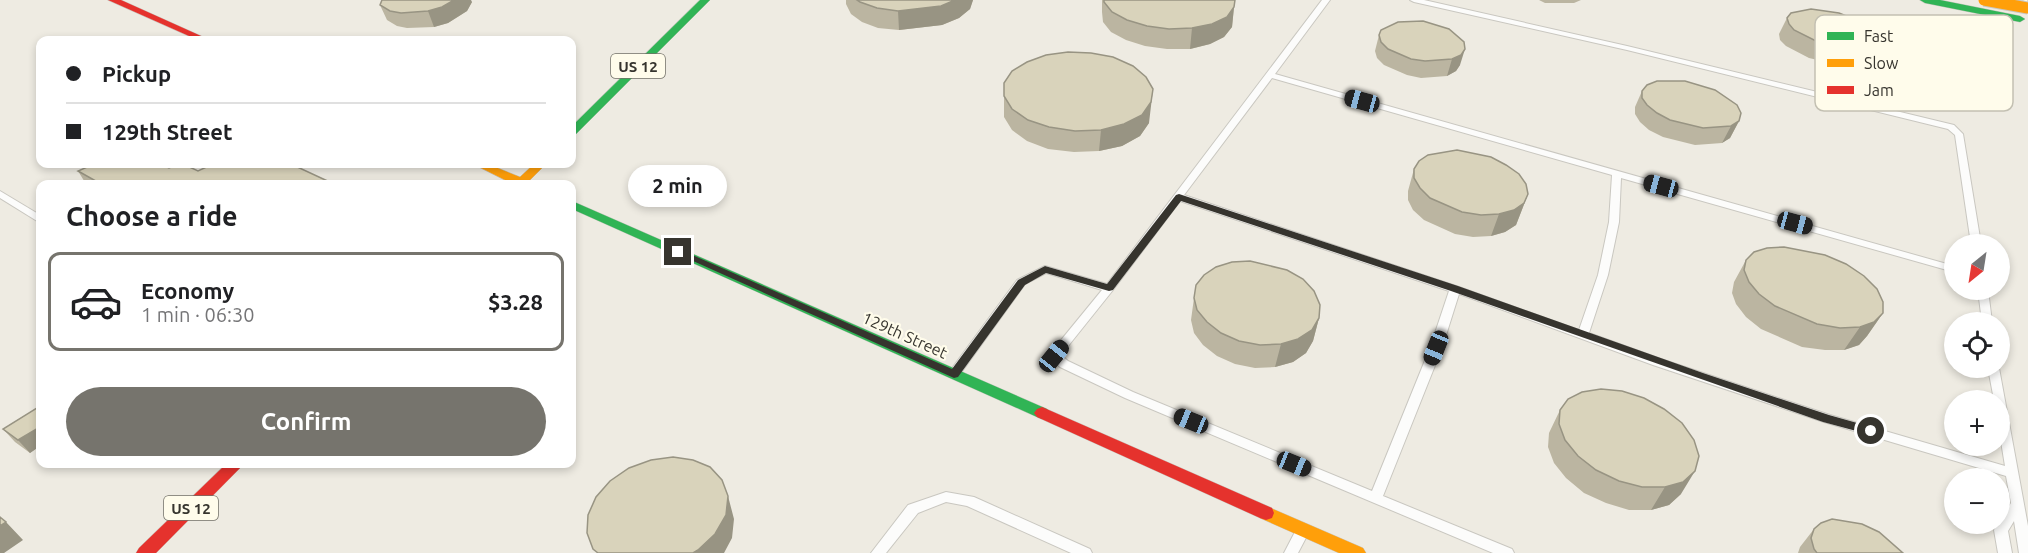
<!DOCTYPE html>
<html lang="en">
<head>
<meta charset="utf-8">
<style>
	body { margin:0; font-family:Ubuntu,sans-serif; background:#f6f6f6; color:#202124; height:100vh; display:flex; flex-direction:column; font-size:22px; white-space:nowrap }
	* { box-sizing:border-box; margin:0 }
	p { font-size:20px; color:#757577 }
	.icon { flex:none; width:33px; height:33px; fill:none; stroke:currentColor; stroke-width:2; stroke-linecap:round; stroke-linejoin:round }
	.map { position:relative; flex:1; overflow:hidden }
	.sheet { position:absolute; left:36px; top:180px; width:540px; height:288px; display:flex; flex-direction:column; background:#fff; border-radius:12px; box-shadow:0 3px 9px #0003 }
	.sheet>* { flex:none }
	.banner { position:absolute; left:36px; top:36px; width:540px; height:132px; border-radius:12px; box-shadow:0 3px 9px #0003; display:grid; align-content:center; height:132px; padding:0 30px; background:#fff }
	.needle { width:39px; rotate:210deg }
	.fabs { position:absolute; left:1944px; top:234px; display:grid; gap:12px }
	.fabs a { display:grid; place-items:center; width:66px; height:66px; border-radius:50%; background:#fff; box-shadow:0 3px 9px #0003; font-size:30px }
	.end { position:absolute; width:27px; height:27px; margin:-14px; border:8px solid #36342e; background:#fff; box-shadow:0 0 0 3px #fff }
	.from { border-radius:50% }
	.bubble { position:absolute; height:42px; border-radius:21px; background:#fff; box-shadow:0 3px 9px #0003; font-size:20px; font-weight:600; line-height:42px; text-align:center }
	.car { position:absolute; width:18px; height:36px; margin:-18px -9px; border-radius:8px; box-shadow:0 0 4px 2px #0007; background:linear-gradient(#222 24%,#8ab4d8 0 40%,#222 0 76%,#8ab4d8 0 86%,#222 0) }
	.banner b { display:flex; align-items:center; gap:21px; height:57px; font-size:22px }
	.banner b+b { border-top:2px solid #e0e0e0 }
	.banner i { width:15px; height:15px; background:#202124 }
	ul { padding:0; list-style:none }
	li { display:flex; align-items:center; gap:18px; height:99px; margin:0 12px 9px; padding:0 18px; border:3px solid transparent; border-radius:12px }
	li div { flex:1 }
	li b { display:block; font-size:22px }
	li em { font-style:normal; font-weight:600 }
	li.on { border-color:#76746d }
	li>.icon { width:54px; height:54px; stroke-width:1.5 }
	h2 { padding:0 30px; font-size:27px; line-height:72px }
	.action { display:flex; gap:12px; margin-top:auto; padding:12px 30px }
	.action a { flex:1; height:69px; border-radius:36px; background:#76746d; color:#fff; font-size:24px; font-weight:600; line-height:69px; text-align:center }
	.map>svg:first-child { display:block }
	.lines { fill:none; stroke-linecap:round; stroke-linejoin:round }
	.lane-casing { stroke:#c9c7c0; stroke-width:2 }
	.fast-casing { stroke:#c9c7c0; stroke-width:1 }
	.slow-casing { stroke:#c9c7c0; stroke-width:1 }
	.jam-casing { stroke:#c9c7c0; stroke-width:1 }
	.lane { fill:#fcfcfb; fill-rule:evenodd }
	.fast { fill:#30b455; fill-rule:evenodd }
	.slow { fill:#ff9f0a; fill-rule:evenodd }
	.jam { fill:#e5322d; fill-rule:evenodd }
	.rail-casing { stroke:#cbcbc8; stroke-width:5 }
	.rail { stroke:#fffceb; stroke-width:4; stroke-dasharray:11; stroke-linecap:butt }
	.slow-bridge-casing { stroke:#c9c7c0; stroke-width:13; stroke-linecap:butt }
	.slow-bridge { stroke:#ff9f0a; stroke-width:11 }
	.wall { fill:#bbb5a1 }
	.shaded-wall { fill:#989483 }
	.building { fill:#d9d3bb; stroke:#989483; stroke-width:1.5 }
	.route { fill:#36342e }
	.labels { text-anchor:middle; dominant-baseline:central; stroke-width:4.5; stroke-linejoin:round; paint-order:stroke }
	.shield { fill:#fffceb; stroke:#727067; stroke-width:1.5 }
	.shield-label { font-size:15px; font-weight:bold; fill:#36342e }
	.street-label { font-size:16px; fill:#36342e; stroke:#fffceb }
	.key { fill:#fffceb; stroke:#c3c0b2; stroke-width:1.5 }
	.key-label { font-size:16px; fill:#36342e }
</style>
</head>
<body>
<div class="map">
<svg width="2028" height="553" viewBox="0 0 2028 553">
	<rect width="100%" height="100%" fill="#eeebe2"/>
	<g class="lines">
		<defs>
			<path id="lane" d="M1322 0H1330L1275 74 1954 266V272L1621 178 1619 222 1608 275 1589 333 1661 359 1830 415 2005 466 2000 435V400H1994L1988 368H1999L2028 526V553H2019L2014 521 2008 531 2012 553H1998L1994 530 2011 503 2006 476 1824 422 1653 365 1459 294 1442 348 1383 496 1512 549 1514 553H1493L1125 398 1060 367 1048 356 1102 290 1046 273 1025 284 958 377H950L948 374 950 371 1017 280 1045 266 1107 284ZM1272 78 1612 175 1609 222 1598 275 1579 330 1459 287 1184 195ZM1180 201 1449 291 1430 348 1372 491 1133 392 1068 361 1061 355 1113 290Z
				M1410 0H1424L1627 46 1954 125 1963 134 1981 244H1971L1955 135 1948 129 1627 50 1414 2Z
				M0 191 40 215V222L37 221 0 198Z
				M1978 290H1988L1992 322H1982Z
				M946 492 974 497 1090 549 1092 553H1071L967 506 946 502 918 513 886 553H871L908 505Z
				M1302 526 1307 528 1309 532 1298 553H1284L1297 528Z"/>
			<path id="fast" d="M700 0H710L576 134 572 135V126Z
				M1920 0H1940L2020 16 2025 19 2020 22 1925 3Z
				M572 201 1047 409 1050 413 1047 417 1042 419 1037 417 572 209Z"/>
			<path id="slow" d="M473 164H488L520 177 534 164H546L529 181 532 184H513Z
				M1266 506 1363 548 1366 553H1339L1260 518 1258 513 1260 508Z"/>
			<path id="jam" d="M108 0H121L210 40H198Z
				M1042 407 1272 508 1274 513 1272 518 1266 520 1260 518 1037 417 1034 413 1037 409Z
				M226 464H244L156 553H136L139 548Z"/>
		</defs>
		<use href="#lane" class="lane-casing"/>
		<use href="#fast" class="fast-casing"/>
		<use href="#slow" class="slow-casing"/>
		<use href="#jam" class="jam-casing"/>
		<use href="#lane" class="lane"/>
		<use href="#fast" class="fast"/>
		<use href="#slow" class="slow"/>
		<use href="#jam" class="jam"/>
		<defs>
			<path id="rail" d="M2025 0 2028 11"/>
		</defs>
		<use href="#rail" class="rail-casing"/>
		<use href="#rail" class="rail"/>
		<defs>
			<path id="slow-bridge" d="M1984 0 2028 8"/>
		</defs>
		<use href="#slow-bridge" class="slow-bridge-casing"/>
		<use href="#slow-bridge" class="slow-bridge"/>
	</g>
	<path class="wall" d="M846 0H973L970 9 959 18 942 25 899 30 878 28 862 22 851 14 846 4Z
		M1102 0H1235L1234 7 1232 27 1224 37 1210 44 1190 49H1167L1145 46 1126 40 1111 32 1103 22 1102 12Z
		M1539 0H1581L1574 3H1545Z
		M472 2 467 11 448 23 434 27 407 28 397 26 387 20 380 5Z
		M1787 18 1883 40 1874 56 1864 63 1853 65H1839L1809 58 1786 46 1780 40 1779 34Z
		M1398 22 1460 65 1456 71 1447 76 1421 78 1407 75 1384 65 1377 58 1375 51 1379 35Z
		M1004 83 1149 123 1140 136 1122 146 1099 151 1074 152 1048 149 1027 141 1012 130 1004 117Z
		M1642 91 1739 121 1730 138 1722 143 1695 145 1663 137 1649 130 1640 122 1635 114V107Z
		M169 168 198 171 334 184H86L78 171Z
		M1414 169 1528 194 1516 225 1505 232 1491 236 1473 237 1455 234 1424 220 1413 210 1408 200V191Z
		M1746 260 1883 313 1867 336 1859 345 1844 350H1825L1802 347 1761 329 1746 317 1736 304 1732 293 1734 282Z
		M1194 298 1319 318 1313 341 1306 353 1293 362 1275 367 1255 368 1235 364 1217 356 1203 345 1194 333 1191 320Z
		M40 406V446L30 453 15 442 3 429Z
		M1560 410 1681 494 1669 505 1651 510H1629L1606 503 1584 493 1566 478 1554 463 1548 447 1549 433Z
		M1814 529 1903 553H1798L1800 547Z"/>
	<path class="shaded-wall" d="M454 0H471L472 2 467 11 448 23 434 27 428 11Z
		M955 0H973L970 9 959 18 942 25 899 30 898 11Z
		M1234 7 1232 27 1224 37 1210 44 1190 49 1192 28Z
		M1883 40 1874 56 1864 63 1853 65 1862 49Z
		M1465 49 1460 65 1456 71 1447 76 1452 59Z
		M1153 89 1149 123 1140 136 1122 146 1099 151 1101 130Z
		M1739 121 1730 138 1722 143 1731 126Z
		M1528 194 1516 225 1505 232 1491 236 1499 214Z
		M1883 313 1867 336 1859 345 1844 350 1860 327Z
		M1319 318 1313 341 1306 353 1293 362 1275 367 1281 344Z
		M40 427V446L30 453 18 440Z
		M1695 471 1681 494 1669 505 1651 510 1665 487Z
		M728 496 734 519 732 538 724 553H693Z
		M6 522 23 540 4 553H0V526Z"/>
	<path class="building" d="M382 0H454L442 7 428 11 401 13 390 11 380 5Z
		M857 0H955L941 6 898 11 877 8 860 2Z
		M1104 0H1235L1234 7 1227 17 1212 24 1192 28 1169 29 1147 26 1127 20 1112 12 1104 2Z
		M1811 9 1839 13 1866 24 1876 30 1883 40 1873 47 1862 49H1848L1818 42 1794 30 1789 24 1787 18 1791 13Z
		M1423 21 1449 29 1464 42 1465 49 1461 55 1452 59 1425 61 1411 59 1388 49 1381 42 1379 35 1381 30 1398 22Z
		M1068 52 1091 53 1113 57 1133 66 1146 77 1153 89 1151 102 1142 115 1124 124 1101 130 1075 131 1049 127 1028 120 1012 109 1004 96V83L1012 71 1027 62 1046 55Z
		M1657 81H1685L1715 90 1737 105 1741 113 1739 121 1731 126 1703 128 1670 120 1657 113 1647 105 1642 98V91L1647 85Z
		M1457 150 1491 157 1506 165 1519 174 1526 184 1528 194 1524 203 1514 210 1499 214 1481 215 1462 212 1430 198 1420 188 1414 178V169L1419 161 1428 155Z
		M94 164H160L169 168 179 164H183L198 171 213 164H291L334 184H101L78 171Z
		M1784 247 1825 255 1846 264 1864 276 1877 289 1883 302V313L1874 322 1860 327 1840 328 1817 324 1775 306 1759 294 1749 282 1744 270 1746 260 1754 252 1767 248Z
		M1250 261 1287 270 1303 279 1314 291 1320 305 1319 318 1312 330 1298 339 1281 344 1260 345 1239 341 1221 333 1207 322 1197 310 1194 298 1196 285 1204 275 1216 267 1232 262Z
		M1601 389 1622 391 1644 398 1664 409 1682 423 1694 440 1699 456 1695 471 1683 482 1665 487H1642L1619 481 1596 470 1578 456 1565 440 1559 424 1560 410 1568 399 1582 392Z
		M40 406V427L18 440 3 429Z
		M673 457 693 460 710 467 722 480 728 496 726 515 715 534 698 550 693 553H598L593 549 587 533 588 515 596 497 610 481 629 468 651 460Z
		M0 517 6 522 0 526Z
		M1832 519 1862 524 1879 532 1903 553H1817L1814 549 1811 538 1814 529 1821 523Z"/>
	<path class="route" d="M1179 194 1458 286 1703 373 1829 415 1875 428 1876 431 1871 435 1823 422 1451 291 1181 201 1113 290 1109 291 1046 273 1025 285 958 377 954 378 673 252 681 250 952 369 1018 280 1045 266 1107 284 1176 195Z"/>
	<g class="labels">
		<g class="shield">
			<rect x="611" y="54" width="54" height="24" rx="4.5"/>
			<rect x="164" y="496" width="54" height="24" rx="4.5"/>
		</g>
		<g class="shield-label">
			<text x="638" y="66">US 12</text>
			<text x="191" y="508">US 12</text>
		</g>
		<g class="street-label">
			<text transform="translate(905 335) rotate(24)">129th Street</text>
		</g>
	</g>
	<rect x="1815" y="15" width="198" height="96" rx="9" class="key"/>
	<rect x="1827" y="32" width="27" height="8" fill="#30b455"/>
	<rect x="1827" y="59" width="27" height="8" fill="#ff9f0a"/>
	<rect x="1827" y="86" width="27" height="8" fill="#e5322d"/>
	<g class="key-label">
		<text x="1864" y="42">Fast</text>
		<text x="1864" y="69">Slow</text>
		<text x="1864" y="96">Jam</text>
	</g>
</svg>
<div class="fabs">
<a><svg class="needle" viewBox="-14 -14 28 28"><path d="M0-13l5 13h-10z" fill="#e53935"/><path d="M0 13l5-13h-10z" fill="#757577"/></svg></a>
<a><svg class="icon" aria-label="locate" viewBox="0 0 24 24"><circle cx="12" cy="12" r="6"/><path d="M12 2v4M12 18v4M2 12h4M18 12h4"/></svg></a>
<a>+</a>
<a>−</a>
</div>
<i class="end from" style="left:1871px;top:431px"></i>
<i class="end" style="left:678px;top:252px"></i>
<div class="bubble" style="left:628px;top:165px;width:99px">2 min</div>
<i class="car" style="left:1362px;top:101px;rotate:285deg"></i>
<i class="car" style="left:1661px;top:186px;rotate:285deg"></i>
<i class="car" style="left:1795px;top:223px;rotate:105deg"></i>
<i class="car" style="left:1436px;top:348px;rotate:202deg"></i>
<i class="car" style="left:1054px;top:356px;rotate:39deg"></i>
<i class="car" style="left:1191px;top:421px;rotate:292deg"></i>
<i class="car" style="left:1294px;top:464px;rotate:112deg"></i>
<div class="banner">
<b><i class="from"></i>Pickup</b>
<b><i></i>129th Street</b>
</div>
<section class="sheet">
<h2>Choose a ride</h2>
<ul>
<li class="on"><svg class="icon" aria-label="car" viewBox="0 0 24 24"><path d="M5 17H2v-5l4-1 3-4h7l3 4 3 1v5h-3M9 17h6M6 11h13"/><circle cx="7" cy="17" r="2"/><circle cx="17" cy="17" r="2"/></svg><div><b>Economy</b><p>1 min · 06:30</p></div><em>$3.28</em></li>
</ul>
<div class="action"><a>Confirm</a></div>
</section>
</div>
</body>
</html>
